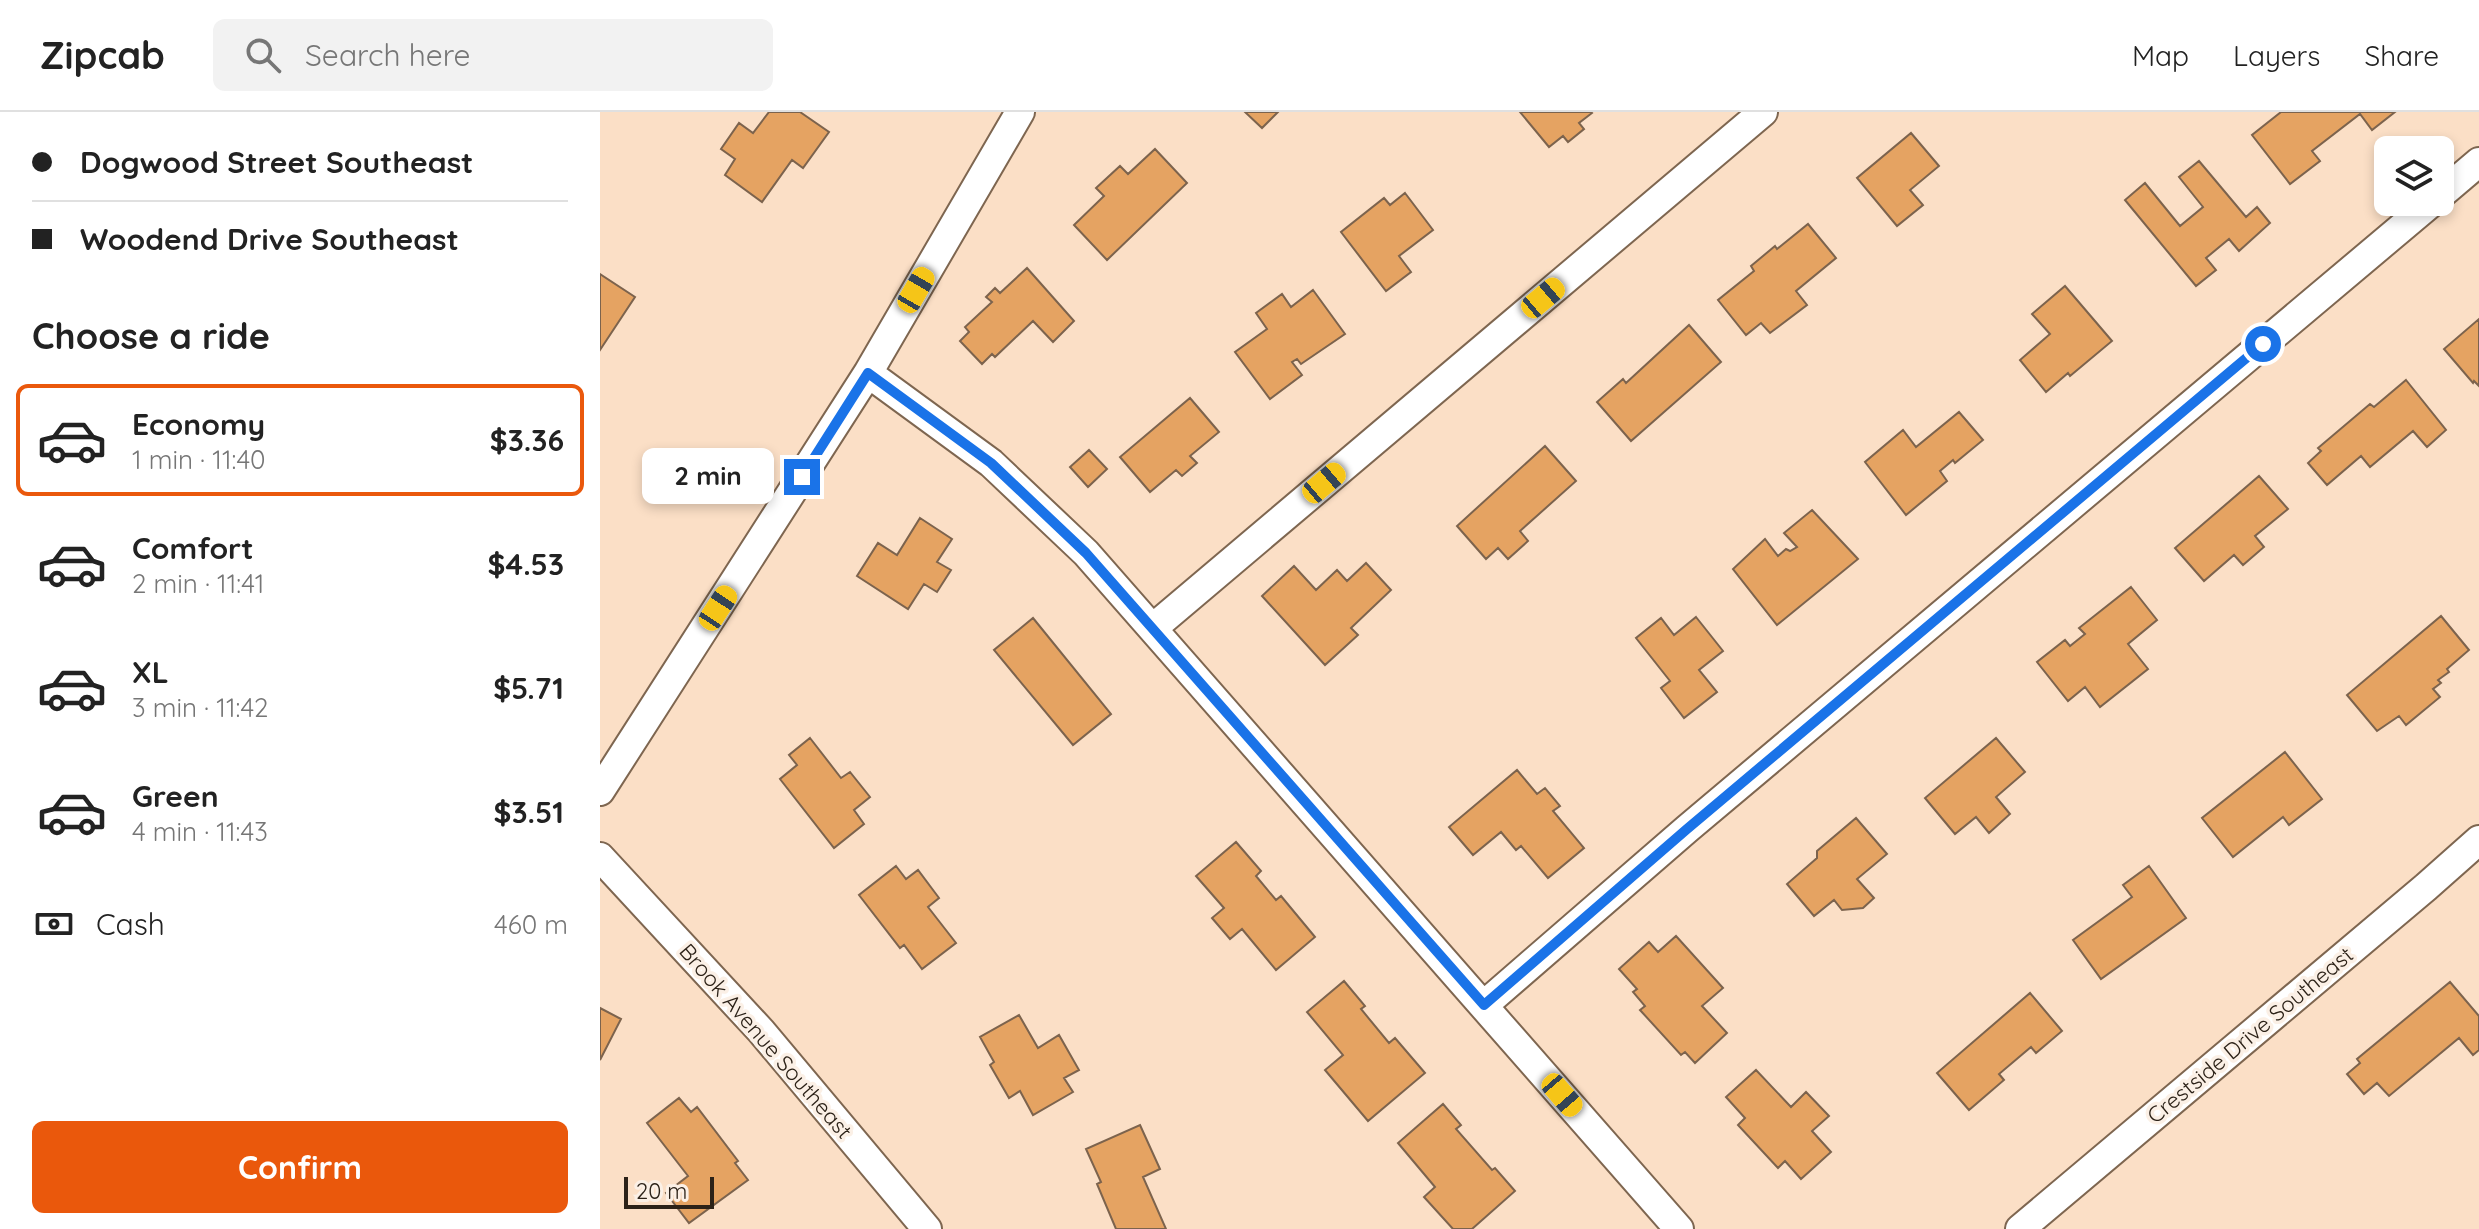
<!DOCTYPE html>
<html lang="en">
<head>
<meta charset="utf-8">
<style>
	body { margin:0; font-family:Quicksand,sans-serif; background:#f2f2f2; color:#222; height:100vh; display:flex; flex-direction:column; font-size:30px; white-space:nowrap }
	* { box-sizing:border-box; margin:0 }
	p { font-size:26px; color:#767676 }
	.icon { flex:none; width:44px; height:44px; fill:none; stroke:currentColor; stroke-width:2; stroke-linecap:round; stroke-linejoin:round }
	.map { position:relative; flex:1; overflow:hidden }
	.details { display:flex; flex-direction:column; background:#fff; width:600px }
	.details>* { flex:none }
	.top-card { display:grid; align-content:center; height:176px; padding:0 32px; background:#fff }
	.buttons { position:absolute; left:1774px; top:24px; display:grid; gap:16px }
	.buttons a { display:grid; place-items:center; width:80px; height:80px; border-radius:12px; background:#fff; box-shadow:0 4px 12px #0003; font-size:40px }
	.scale { position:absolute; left:24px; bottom:20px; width:90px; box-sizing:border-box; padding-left:8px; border:4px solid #2c2218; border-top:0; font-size:22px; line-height:28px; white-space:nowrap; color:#2c2218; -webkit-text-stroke:6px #fbf0e6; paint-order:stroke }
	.end { position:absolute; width:36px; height:36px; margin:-18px; border:10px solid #1a73e8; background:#fff; box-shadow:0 0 0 4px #fff }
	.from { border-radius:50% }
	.bubble { position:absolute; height:56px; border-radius:12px; background:#fff; box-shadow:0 4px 12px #0003; font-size:26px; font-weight:800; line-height:56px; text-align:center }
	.car { position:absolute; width:24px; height:48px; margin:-24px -12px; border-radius:10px; box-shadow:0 0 6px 2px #0007; background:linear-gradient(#f5c518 24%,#345 0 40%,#f5c518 0 76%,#345 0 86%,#f5c518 0) }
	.top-card b { display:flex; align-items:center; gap:28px; height:76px; font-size:30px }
	.top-card b+b { border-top:2px solid #e0e0e0 }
	.top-card i { width:20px; height:20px; background:#222 }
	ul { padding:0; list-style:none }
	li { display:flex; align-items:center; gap:24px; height:112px; margin:0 16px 12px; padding:0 16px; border:4px solid transparent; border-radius:12px }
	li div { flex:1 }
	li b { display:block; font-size:30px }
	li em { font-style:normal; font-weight:800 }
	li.current { border-color:#ea580c }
	li>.icon { width:72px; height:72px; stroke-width:1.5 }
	h2 { padding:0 32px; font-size:36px; line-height:96px }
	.pay { display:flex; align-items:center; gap:20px; height:88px; padding:0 32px; font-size:30px }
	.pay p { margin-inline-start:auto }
	.primary-button { display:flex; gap:16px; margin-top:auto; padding:16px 32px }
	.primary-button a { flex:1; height:92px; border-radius:12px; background:#ea580c; color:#fff; font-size:32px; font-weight:800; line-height:92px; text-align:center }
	header { display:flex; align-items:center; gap:48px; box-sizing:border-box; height:112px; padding:0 40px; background:#fff; border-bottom:2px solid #e0e0e0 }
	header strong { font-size:38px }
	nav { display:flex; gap:44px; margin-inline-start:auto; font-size:28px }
	.search { width:560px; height:72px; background:#f2f2f2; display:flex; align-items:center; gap:20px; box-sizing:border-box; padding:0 28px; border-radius:12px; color:#767676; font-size:30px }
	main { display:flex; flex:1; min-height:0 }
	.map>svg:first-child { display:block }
	.building { fill:#e5a362; stroke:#7c634d; stroke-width:2 }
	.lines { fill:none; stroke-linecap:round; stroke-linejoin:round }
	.minor-casing { stroke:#7e6650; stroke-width:32 }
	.minor { stroke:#fff; stroke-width:28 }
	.route { stroke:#1a73e8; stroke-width:10 }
	.labels { text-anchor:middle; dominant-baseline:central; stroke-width:7; stroke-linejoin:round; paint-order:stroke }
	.street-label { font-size:22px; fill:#2c2218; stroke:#fbf0e6 }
</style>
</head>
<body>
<header>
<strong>Zipcab</strong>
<div class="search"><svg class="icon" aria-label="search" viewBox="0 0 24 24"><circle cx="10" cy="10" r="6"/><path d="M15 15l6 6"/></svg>Search here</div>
<nav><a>Map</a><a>Layers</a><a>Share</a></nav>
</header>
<main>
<section class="details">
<div class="top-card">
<b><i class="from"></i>Dogwood Street Southeast</b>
<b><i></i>Woodend Drive Southeast</b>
</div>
<h2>Choose a ride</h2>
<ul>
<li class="current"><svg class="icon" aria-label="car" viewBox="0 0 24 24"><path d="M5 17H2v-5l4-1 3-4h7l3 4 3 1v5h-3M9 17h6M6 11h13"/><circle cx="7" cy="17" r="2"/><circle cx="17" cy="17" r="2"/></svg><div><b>Economy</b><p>1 min · 11:40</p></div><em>$3.36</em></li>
<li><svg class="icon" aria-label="car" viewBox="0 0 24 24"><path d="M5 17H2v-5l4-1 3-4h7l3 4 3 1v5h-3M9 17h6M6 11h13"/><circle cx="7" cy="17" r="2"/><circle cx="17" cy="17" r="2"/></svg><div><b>Comfort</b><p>2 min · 11:41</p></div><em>$4.53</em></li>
<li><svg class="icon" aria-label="car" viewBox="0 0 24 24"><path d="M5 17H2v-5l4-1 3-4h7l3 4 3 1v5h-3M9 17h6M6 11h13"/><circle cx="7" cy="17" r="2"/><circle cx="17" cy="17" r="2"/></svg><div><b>XL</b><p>3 min · 11:42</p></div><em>$5.71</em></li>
<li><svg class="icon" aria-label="car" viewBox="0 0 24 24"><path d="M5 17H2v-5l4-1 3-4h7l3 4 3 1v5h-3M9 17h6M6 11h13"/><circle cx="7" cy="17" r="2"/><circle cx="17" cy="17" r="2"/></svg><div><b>Green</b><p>4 min · 11:43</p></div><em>$3.51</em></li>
</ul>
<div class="pay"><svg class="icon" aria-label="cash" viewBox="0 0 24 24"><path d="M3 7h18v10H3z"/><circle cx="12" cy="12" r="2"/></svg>Cash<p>460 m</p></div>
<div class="primary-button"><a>Confirm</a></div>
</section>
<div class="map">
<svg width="1879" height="1117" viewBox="0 0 1879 1117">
	<rect width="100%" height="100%" fill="#fbdfc6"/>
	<path class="building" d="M169 0H200L229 20 203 56 192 48 162 90 125 63 135 47 121 37 139 11 153 21Z
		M645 0H678L662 16Z
		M920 0H991L992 1 979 11 984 17 968 30 963 24 949 35Z
		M1681 0H1795L1772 18 1760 2 1712 39 1720 49 1690 72 1652 23Z
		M1311 21 1339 54 1310 78 1323 93 1297 114 1257 66Z
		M555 37 587 71 507 148 474 113 504 84 496 76 520 54 528 62Z
		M1599 49 1646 105 1657 95 1670 111 1639 139 1629 127 1606 146 1616 158 1596 174 1525 88 1545 71 1580 114 1603 95 1579 65Z
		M805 81 833 118 799 144 811 160 786 179 741 120 784 86 790 93Z
		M1208 112 1236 146 1196 179 1207 193 1170 221 1161 211 1146 223 1118 188 1154 159 1151 154 1175 134 1177 137Z
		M427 156 474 209 453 230 433 209 395 245 392 242 382 252 360 229 369 220 365 215 392 190 386 185 395 176 400 181Z
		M0 162 35 185 0 238Z
		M1465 174 1512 229 1470 264 1468 261 1446 280 1420 248 1450 222 1432 202Z
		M713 178 745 222 701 252 697 247 692 250 702 263 670 287 635 240 667 217 656 201 682 182 691 195Z
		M1879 207V274L1874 269 1873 271 1844 237Z
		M1089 213 1121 250 1031 329 997 290 1023 267 1026 271Z
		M1806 268 1846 318 1827 335 1813 319 1770 355 1761 344 1727 373 1708 351 1721 339 1718 336 1770 292 1774 295Z
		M590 286 619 320 590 344 597 351 582 364 576 358 550 380 520 345Z
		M1359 300 1383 328 1355 351 1353 348 1340 359 1347 369 1306 403 1265 350 1303 318 1316 335Z
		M945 334 976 369 920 419 928 429 908 447 898 436 886 447 857 414Z
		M489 338 507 357 488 375 470 355Z
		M1659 364 1688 397 1655 424 1664 435 1643 453 1634 443 1604 469 1575 436Z
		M1212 398 1258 447 1177 513 1133 457 1165 427 1178 444 1186 437 1190 439 1197 435 1184 421Z
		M320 406 352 427 337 450 351 458 337 480 324 472 308 497 257 464 278 431 297 443Z
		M766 451 791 478 751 516 758 523 725 553 662 484 694 454 716 478 737 458 747 469Z
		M1531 475 1557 508 1528 532 1548 557 1500 595 1485 575 1468 589 1437 550 1465 528 1470 534 1485 522 1479 516Z
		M1841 504 1869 538 1847 557 1849 560 1838 568 1841 571 1833 577 1840 585 1806 613 1799 604 1777 619 1747 583Z
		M1096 505 1123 539 1099 558 1117 580 1084 606 1061 576 1070 569 1036 526 1061 506 1074 523Z
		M433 506 511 602 473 633 394 538Z
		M210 626 241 666 250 660 270 685 254 698 264 712 234 736 180 667 197 653 189 643Z
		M1396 626 1425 660 1396 685 1410 702 1389 721 1376 705 1355 722 1325 686Z
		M1685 640 1722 687 1689 713 1683 705 1633 745 1602 706Z
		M917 658 937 682 945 676 960 694 953 699 984 736 948 766 921 734 916 738 901 720 873 743 849 715Z
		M1256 706 1287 742 1257 767 1274 786 1263 796 1242 798 1234 788 1214 804 1187 772 1217 746V739Z
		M636 730 661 759 656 764 676 788 681 784 715 825 676 858 642 817 630 827 612 806 624 796 596 764Z
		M296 754 306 767 318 758 339 786 328 795 356 831 322 857 304 833 300 836 259 783Z
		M1549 754 1586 806 1501 867 1473 828 1532 785 1523 773Z
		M1076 824 1123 876 1102 894 1127 921 1095 951 1085 940 1081 943 1040 898 1045 894 1033 880 1037 877 1019 857 1049 830 1058 840Z
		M744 869 765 894 761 897 789 931 795 926 825 961 768 1009 725 958 743 943 707 900Z
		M1850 870 1879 904V938L1873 943 1859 926 1789 984 1777 971 1764 982 1747 962 1760 951 1757 947Z
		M1430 881 1462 919 1436 941 1431 935 1399 962 1404 968 1369 998 1337 961Z
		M0 896 21 907 0 948Z
		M419 903 438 936 459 923 479 958 464 966 473 980 433 1003 420 979 409 986 390 953 394 950 380 925Z
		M1156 958 1191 995 1206 980 1229 1004 1212 1019 1231 1040 1201 1067 1185 1049 1178 1056 1138 1013 1145 1006 1126 985Z
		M79 986 91 1000 97 995 138 1049 135 1051 148 1068 89 1111 66 1081 88 1064 47 1011Z
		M843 992 861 1013 856 1017 892 1058 895 1056 915 1079 872 1117H853L824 1085 835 1075 798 1031Z
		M540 1013 560 1057 543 1065 566 1117H516L497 1072 501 1070 486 1037Z"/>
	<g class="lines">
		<defs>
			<path id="minor" d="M1840 83 1879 50
				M268 261 391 351 486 441 1079 1117
				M553 516 1163 0
				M0 679 268 261 420 0
				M0 745 161 919 327 1117
				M884 893 1087 717 1832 90
				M1420 1117 1826 775 1879 728"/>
		</defs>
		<use href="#minor" class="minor-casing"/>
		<use href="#minor" class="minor"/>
	</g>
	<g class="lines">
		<path class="route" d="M202 365 268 261 391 351 486 441 884 893 1087 717 1663 232"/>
	</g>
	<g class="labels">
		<g class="street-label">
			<text transform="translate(1650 923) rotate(-40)">Crestside Drive Southeast</text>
			<text transform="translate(166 929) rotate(49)">Brook Avenue Southeast</text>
		</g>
	</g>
</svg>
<div class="buttons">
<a><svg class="icon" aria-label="layers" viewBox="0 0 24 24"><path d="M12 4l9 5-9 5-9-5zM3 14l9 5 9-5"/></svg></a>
</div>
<div class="scale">20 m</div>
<i class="end from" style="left:1663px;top:232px"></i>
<i class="end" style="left:202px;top:365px"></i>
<div class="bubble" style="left:42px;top:336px;width:132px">2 min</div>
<i class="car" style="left:316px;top:178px;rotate:30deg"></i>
<i class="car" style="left:943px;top:186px;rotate:50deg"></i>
<i class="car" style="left:724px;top:371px;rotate:50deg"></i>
<i class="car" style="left:118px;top:496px;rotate:33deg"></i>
<i class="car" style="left:962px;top:983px;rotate:139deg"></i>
</div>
</main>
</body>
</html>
